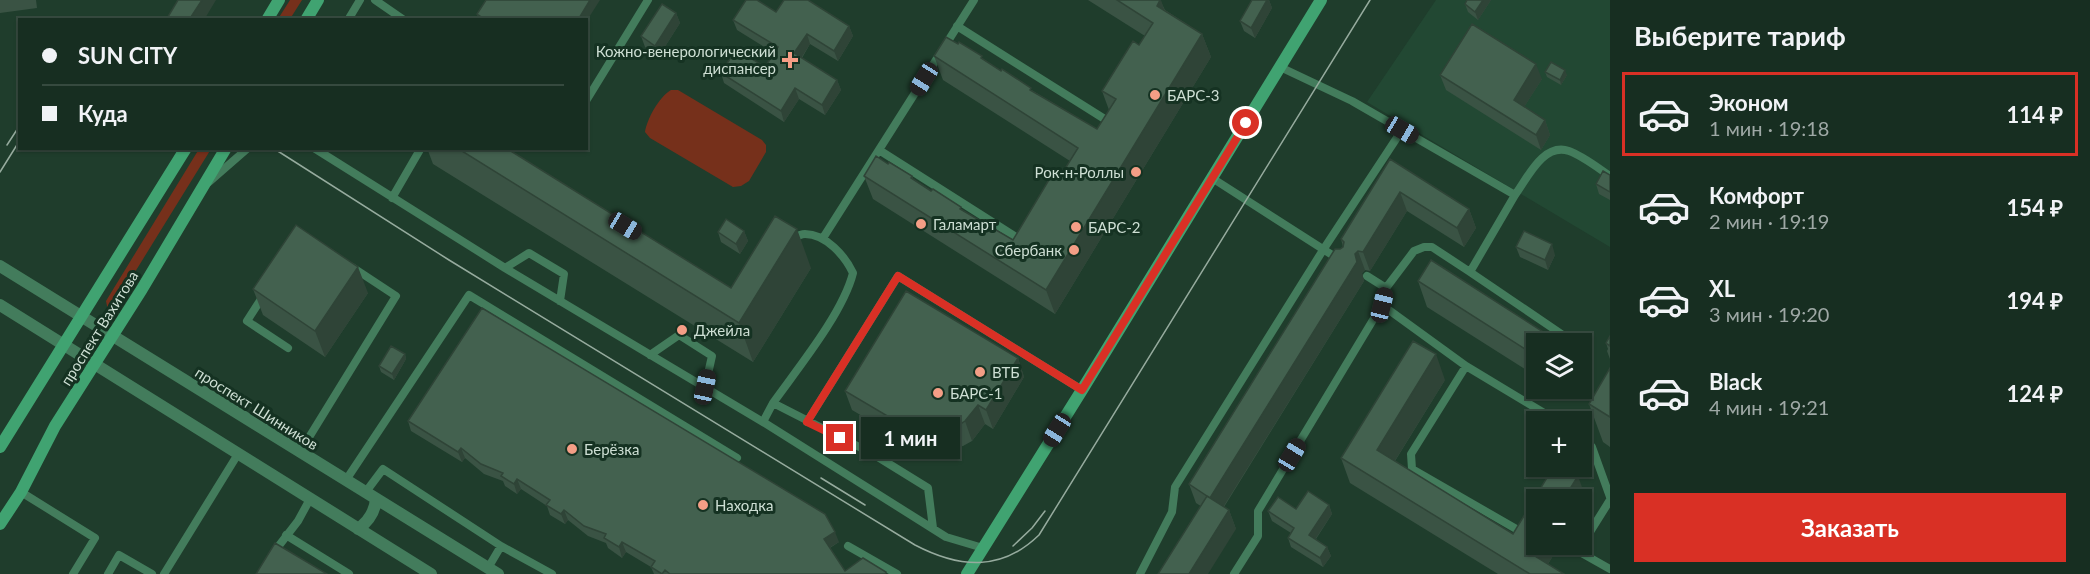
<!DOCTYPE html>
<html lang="ru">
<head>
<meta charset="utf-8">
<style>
	body { margin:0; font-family:Lato,sans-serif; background:#20362a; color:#f1f3f6; height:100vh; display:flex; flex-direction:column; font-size:22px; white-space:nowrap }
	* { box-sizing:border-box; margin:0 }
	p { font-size:20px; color:#9ea8a5 }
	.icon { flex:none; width:33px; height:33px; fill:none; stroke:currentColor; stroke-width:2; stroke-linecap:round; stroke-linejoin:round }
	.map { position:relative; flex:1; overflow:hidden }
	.drawer { display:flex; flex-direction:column; background:#172e21; width:480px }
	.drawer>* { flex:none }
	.banner { position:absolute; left:18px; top:18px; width:570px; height:132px; border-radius:0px; box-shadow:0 2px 4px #0004,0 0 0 2px #364a3f; display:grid; align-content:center; height:132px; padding:0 24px; background:#172e21 }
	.buttons { position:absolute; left:1526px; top:333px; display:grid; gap:12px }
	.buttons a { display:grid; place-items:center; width:66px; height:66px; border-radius:0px; background:#172e21; box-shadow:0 2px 4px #0004,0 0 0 2px #364a3f; font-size:30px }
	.end { position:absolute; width:27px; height:27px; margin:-14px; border:8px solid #d93025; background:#fff; box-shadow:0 0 0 3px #fff }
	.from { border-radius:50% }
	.bubble { position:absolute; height:42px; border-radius:0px; background:#172e21; box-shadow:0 2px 4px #0004,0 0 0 2px #364a3f; font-size:20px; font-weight:700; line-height:42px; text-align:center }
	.car { position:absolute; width:18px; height:36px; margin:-18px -9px; border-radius:8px; box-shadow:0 0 4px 2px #0007; background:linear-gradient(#222 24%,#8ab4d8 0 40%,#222 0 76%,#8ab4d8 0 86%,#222 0) }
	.banner b { display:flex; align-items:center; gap:21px; height:57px; font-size:22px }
	.banner b+b { border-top:2px solid #364a3f }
	.banner i { width:15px; height:15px; background:#f1f3f6 }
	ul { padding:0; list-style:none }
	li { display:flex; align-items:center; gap:18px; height:84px; margin:0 12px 9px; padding:0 12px; border:3px solid transparent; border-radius:0px }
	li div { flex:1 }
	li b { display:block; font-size:22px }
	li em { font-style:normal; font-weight:700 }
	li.active { border-color:#d93025 }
	li>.icon { width:54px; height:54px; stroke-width:1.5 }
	h2 { padding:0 24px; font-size:27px; line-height:72px }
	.primary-button { display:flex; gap:12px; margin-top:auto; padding:12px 24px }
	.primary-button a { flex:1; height:69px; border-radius:0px; background:#d93025; color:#fff; font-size:24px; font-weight:700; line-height:69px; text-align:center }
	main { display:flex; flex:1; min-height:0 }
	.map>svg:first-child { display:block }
	.built { fill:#224833 }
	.green { fill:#76301b }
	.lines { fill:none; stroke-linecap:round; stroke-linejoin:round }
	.lane { stroke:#437c5c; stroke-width:8 }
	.street { stroke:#437c5c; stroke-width:12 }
	.secondary { stroke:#40a371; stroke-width:12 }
	.tram { stroke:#96ab9e; stroke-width:1.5 }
	.wall { fill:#3a5344 }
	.shaded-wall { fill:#2f4437 }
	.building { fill:#43614f; stroke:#2f4437; stroke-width:1.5 }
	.route { stroke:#d93025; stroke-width:8 }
	.poi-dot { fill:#f49e86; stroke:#153222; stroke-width:2 }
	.labels { text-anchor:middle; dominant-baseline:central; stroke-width:6; stroke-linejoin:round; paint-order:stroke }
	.poi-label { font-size:15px; fill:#cedfd4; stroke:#153222; text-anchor:start }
	.street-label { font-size:15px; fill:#cedfd4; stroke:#153222 }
</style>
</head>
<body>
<main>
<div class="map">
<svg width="1610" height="574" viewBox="0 0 1610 574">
	<rect width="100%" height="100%" fill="#1f3d2c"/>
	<path class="built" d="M1436 0H1610V247L1367 102Z"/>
	<path class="green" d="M290 0H302L290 19H278Z
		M671 90H678L762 140 766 145V152L749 181 741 186 733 187 650 138 645 132C647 119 659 97 671 90Z
		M199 149H211L114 306 109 307 107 306 106 301Z"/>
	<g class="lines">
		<path class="lane" d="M375 0 404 20
			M348 20 360 0
			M957 26 1103 118
			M586 101 648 0
			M314 148 505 268 763 422 946 537 983 548
			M879 150 1019 239
			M1212 178 1340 260
			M209 182 248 148
			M1515 195C1527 179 1543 142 1569 151 1583 156 1598 168 1610 176
			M392 198 421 148
			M823 238 974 0
			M791 239C795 237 801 234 805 234 826 234 845 256 853 273 843 313 798 368 773 403L873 454 928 488 933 528
			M505 268 529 253 564 274 560 301
			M1470 272 1576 344
			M1367 276 1386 288
			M263 296 247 321 288 348
			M1382 305 1466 366 1411 454 1412 469 1518 530
			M650 355 679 335 712 356 705 387
			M1466 366 1559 422
			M763 422 773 403
			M807 422 898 276 1082 390
			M1581 435 1592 447 1610 497
			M300 452 396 296 352 267
			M346 480 469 295 737 458
			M21 492 95 538 73 574
			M365 493 383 469 501 546
			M1610 500 1578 551 1610 569
			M286 535 349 574
			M848 546 897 574
			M274 552 298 521 310 499
			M488 568 501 546 552 574
			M108 574 119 555 152 574
			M164 574 238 454
			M1140 574 1172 512 1175 487 1323 250 1402 130
			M1234 574 1258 536V511L1382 305 1386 288 1414 251 1424 247H1432L1470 272 1515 195 1352 101 1280 67"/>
		<path class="street" d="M0 266 498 574
			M0 305 431 574
			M358 529C369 521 375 512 376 499"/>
		<path class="secondary" d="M267 20 279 0
			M306 20 318 0
			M0 447 186 148
			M0 524 21 492 55 426 142 289 226 148
			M967 574 1082 390 1321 0"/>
		<path class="tram" d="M7 145 20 125
			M273 148 449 260 915 545C959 568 1001 572 1039 535L1370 0
			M0 172 20 140
			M821 478 865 505
			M1013 546 1032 528 1045 511"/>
	</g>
	<path class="wall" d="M0 0H36L37 8 0 13Z
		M1088 0H1160L1165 10 1202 34 1211 57 1055 314 873 199 864 176 888 164 912 176 913 179 962 210 1013 240 1060 177 1070 161 943 80 934 56 983 60 1033 91 1097 129 1109 110 1102 91 1139 45 1145 36Z
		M1252 0H1269L1272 8 1255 38 1244 31 1240 21Z
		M1491 0 1478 20 1468 12 1465 4Z
		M776 12 849 26 853 36 838 61 810 44 802 58 837 80 841 90 825 115 799 99 784 122 724 83 721 73 765 67 774 53 737 30 733 20Z
		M676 13 680 23 659 56 645 47 641 36Z
		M477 14 586 20H479Z
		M1545 72 1567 75 1561 85 1547 77Z
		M1440 75 1542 79 1524 107 1545 120 1550 135 1541 150 1446 90Z
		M427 148H506L731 288 811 268 753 362 433 164Z
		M1390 159 1469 209 1476 228 1464 247 1407 211 1370 271 1365 270 1362 273 1364 281 1224 507 1229 510 1236 529 1196 503 1189 484 1340 249 1343 247 1341 239Z
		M1610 175V200L1599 194 1596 184Z
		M744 231 748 241 740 254 721 242 718 232Z
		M1516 247 1555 255 1548 270 1520 257Z
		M1418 281 1536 344V376L1427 307Z
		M253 289 368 293 325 357 263 315Z
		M1610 336V359L1607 351 1608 349 1606 343Z
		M405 354 406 359 394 380 381 372 379 366Z
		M1018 358 1024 377 993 429 985 424 972 441 963 446 945 449 923 441 918 449 852 410 845 391Z
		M1610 368V447L1603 442 1589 404Z
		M1445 380 1395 461 1513 534 1587 501 1548 564 1564 574H1498L1350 483 1341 458Z
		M1555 388H1574L1568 397Z
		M408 421 839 542 830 548 845 571 887 574H654L651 567 626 552 622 558 608 548 606 543 588 536 568 520 565 524 550 515 547 506 521 489 517 494 505 486 503 481 484 474 465 458 462 462 411 431Z
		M1329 505 1332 514 1316 539 1327 547 1331 556 1323 567 1291 547 1288 538 1291 533 1272 521 1268 511Z"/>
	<path class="shaded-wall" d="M202 0H216L204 20H189Z
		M590 0H600L586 22V20H578Z
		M1161 0 1169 24 1157 6Z
		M1267 0H1269L1272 8 1255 38 1251 28Z
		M1483 0H1491L1478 20 1475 12Z
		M676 13 680 23 659 56 655 46Z
		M849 26 853 36 838 61 834 51Z
		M807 34 810 44 798 63 794 53Z
		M1202 34 1211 57 1055 314 1046 290Z
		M1536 64 1542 79 1519 115 1514 100Z
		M1565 70 1567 75 1561 85 1560 80Z
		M837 80 841 90 825 115 822 105Z
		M795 88 799 99 784 122 781 111Z
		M1545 120 1550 135 1541 150 1536 135Z
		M1400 192 1407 211 1370 271 1363 252Z
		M1469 209 1476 228 1464 247 1457 228Z
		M797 229 811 268 753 362 739 323Z
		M744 231 748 241 740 254 736 244Z
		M1552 244 1555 255 1548 270 1545 260Z
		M1358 251 1365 270 1362 273 1364 281 1217 517 1210 498 1355 254Z
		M358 267 368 293 325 357 315 331Z
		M405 354 406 359 394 380 392 374Z
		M1436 354 1445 380 1386 475 1377 450Z
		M1018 358 1024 377 993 429 986 410Z
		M1565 388H1574L1568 397Z
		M978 405 985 424 972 441 965 421Z
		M916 422 923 441 918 449 911 430Z
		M461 448 465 458 462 462 458 452Z
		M1578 476 1587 501 1581 510V500H1563Z
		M517 479 521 489 517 494 514 484Z
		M1329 505 1332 514 1312 544 1309 535Z
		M564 510 568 520 565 524 561 514Z
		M1229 510 1236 529 1208 574H1189Z
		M835 532 839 542 827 549 824 539Z
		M622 542 626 552 622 558 619 547Z
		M1536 544H1560L1542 574 1530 553Z
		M1327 547 1331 556 1323 567 1320 558Z"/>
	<path class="building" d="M178 0H202L189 20H166Z
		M486 0H590L578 20H486L477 14Z
		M746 0H757L776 12 784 0H808L849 26 834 51 807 34 794 53 837 80 822 105 795 88 781 111 721 73 736 49 765 67 778 47 733 20Z
		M1117 0H1160L1157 6 1202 34 1046 290 864 176 876 156 888 164 889 162 912 176 911 178 931 191 933 189 961 207 960 209 1013 240 1053 173 1060 177 1078 148 934 56 946 37 958 44 959 42 982 56 981 58 1001 71 1002 69 1031 88 1030 90 1097 129 1116 99 1102 91 1133 41 1139 45 1153 23Z
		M1252 0H1267L1251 28 1240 21Z
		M1467 0H1483L1475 12 1465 4Z
		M662 4 676 13 655 46 641 36Z
		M1472 24 1536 64 1514 100 1545 120 1536 135 1440 75Z
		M1551 62 1565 70 1560 80 1545 72Z
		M457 148H506L731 288 775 216 797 229 739 323Z
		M1390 159 1469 209 1457 228 1400 192 1363 252 1358 251 1355 254 1357 262 1210 498 1189 484 1335 249H1340L1343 247 1344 242 1341 239Z
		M1603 171 1610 175V192L1596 184Z
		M726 219 744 231 736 244 718 232Z
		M296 225 358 267 315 331 253 289Z
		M1524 231 1552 244 1545 260 1516 247Z
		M1431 260 1562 344H1536V356L1418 281Z
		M906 291 1018 358 986 410 978 405 965 421 956 427 938 430 916 422 911 430 845 391Z
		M482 308 825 514 835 532 824 539 845 571 863 558 886 572 885 574H670L665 570 662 574 651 567 655 561 622 542 619 547 604 538 606 534 584 526 564 510 561 514 546 505 550 500 517 479 514 484 501 476 503 473 481 464 461 448 458 452 408 421Z
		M1610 336V346L1606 343Z
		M1413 341 1436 354 1377 450 1513 534 1554 466H1562L1578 476 1563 500H1536V544L1530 553 1564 574H1530L1341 458Z
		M391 346 405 354 392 374 379 366Z
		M1610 368V417L1589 404Z
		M1308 491 1329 505 1309 535 1327 547 1320 558 1288 538 1294 528 1268 511 1278 497 1296 509Z
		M1207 496 1229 510 1189 574H1158Z
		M275 543 327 574H256Z"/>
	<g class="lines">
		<path class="route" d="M840 438 807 422 898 276 1082 390 1246 123"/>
	</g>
	<g class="poi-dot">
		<path d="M787 51h6v6h6v6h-6v6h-6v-6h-6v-6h6z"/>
		<circle cx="1155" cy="95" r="6"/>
		<circle cx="1136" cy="172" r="6"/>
		<circle cx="921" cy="224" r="6"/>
		<circle cx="1076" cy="227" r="6"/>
		<circle cx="1074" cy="250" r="6"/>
		<circle cx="682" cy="330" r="6"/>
		<circle cx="980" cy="372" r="6"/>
		<circle cx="938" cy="393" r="6"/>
		<circle cx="572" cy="449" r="6"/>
		<circle cx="703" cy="505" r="6"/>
	</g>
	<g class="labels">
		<g class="poi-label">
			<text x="776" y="51" text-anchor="end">Кожно-венерологический<tspan x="776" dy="17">диспансер</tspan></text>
			<text x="1167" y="95">БАРС-3</text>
			<text x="1124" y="172" text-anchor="end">Рок-н-Роллы</text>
			<text x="933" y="224">Галамарт</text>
			<text x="1088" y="227">БАРС-2</text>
			<text x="1062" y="250" text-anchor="end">Сбербанк</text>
			<text x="694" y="330">Джейла</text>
			<text x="992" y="372">ВТБ</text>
			<text x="950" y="393">БАРС-1</text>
			<text x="584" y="449">Берёзка</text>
			<text x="715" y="505">Находка</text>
		</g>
		<g class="street-label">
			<text transform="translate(99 328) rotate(-58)">проспект Вахитова</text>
			<text transform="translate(257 408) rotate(32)">проспект Шинников</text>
		</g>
	</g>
</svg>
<div class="buttons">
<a><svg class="icon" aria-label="layers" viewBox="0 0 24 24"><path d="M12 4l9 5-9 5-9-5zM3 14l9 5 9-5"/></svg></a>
<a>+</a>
<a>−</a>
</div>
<i class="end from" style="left:1246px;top:123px"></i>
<i class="end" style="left:840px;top:438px"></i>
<div class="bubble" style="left:861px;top:417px;width:99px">1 мин</div>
<i class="car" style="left:924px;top:79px;rotate:212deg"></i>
<i class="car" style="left:1402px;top:130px;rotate:120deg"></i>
<i class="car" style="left:625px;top:226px;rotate:121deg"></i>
<i class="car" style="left:1382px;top:305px;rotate:14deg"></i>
<i class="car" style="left:705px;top:387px;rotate:12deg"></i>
<i class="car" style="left:1057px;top:430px;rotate:212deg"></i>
<i class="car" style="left:1292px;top:455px;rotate:31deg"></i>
<div class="banner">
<b><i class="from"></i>SUN CITY</b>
<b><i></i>Куда</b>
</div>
</div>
<section class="drawer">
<h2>Выберите тариф</h2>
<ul>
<li class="active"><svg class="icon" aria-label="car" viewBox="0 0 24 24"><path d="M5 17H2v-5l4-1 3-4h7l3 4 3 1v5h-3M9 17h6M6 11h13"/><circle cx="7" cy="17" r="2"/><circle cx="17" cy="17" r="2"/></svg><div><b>Эконом</b><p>1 мин · 19:18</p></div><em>114 ₽</em></li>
<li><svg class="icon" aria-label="car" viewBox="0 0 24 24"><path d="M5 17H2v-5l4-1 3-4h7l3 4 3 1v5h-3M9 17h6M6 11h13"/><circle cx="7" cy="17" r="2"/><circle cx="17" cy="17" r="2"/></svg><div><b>Комфорт</b><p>2 мин · 19:19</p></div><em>154 ₽</em></li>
<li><svg class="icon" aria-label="car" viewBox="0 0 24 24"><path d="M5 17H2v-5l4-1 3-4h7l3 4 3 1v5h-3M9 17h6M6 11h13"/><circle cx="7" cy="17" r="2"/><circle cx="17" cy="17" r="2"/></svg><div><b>XL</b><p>3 мин · 19:20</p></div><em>194 ₽</em></li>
<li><svg class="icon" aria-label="car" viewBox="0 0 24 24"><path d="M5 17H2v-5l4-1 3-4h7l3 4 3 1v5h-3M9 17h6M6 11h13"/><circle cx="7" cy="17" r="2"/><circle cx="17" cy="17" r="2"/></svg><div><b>Black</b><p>4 мин · 19:21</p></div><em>124 ₽</em></li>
</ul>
<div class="primary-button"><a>Заказать</a></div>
</section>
</main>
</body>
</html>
